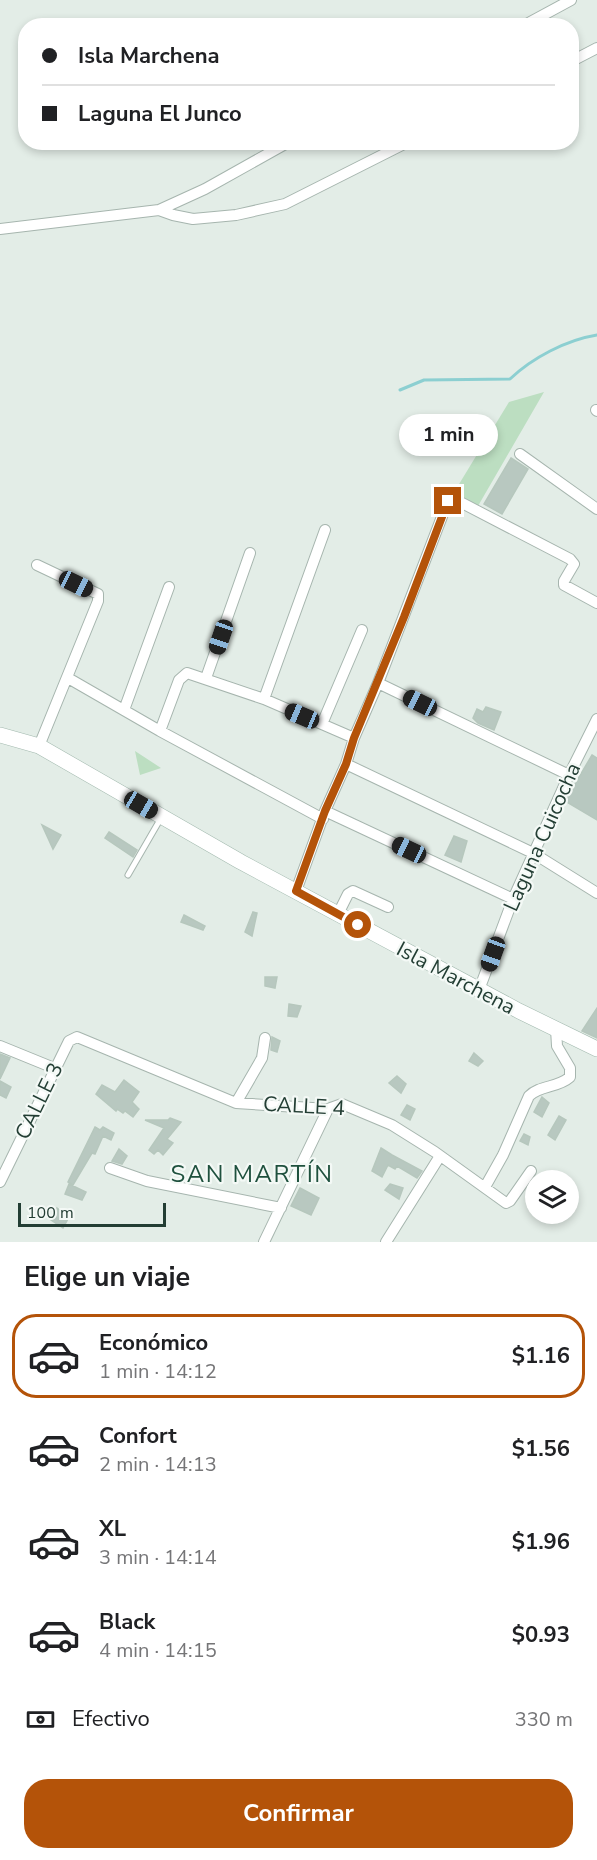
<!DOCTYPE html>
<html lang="es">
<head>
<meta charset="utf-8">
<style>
	body { margin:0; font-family:"Nunito Sans",sans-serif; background:#f2f2f2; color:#202124; height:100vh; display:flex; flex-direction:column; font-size:22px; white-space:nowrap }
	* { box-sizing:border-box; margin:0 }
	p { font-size:20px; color:#757577 }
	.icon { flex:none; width:33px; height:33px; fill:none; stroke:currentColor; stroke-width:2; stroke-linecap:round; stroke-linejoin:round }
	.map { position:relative; height:1242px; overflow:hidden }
	.details { display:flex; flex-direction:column; background:#fff; flex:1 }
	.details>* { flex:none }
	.hud { position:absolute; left:18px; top:18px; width:561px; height:132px; border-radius:24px; box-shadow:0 3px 9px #0003; display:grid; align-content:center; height:132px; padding:0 24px; background:#fff }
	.controls { position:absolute; left:525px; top:1170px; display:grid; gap:12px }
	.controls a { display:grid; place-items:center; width:54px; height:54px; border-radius:50%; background:#fff; box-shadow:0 3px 9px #0003; font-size:30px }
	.scale { position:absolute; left:18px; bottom:15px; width:148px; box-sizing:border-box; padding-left:6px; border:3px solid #233e34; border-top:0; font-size:16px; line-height:21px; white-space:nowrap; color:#233e34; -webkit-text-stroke:4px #f4f9f6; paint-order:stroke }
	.end { position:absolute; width:27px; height:27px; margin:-14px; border:8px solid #b45309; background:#fff; box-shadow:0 0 0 3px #fff }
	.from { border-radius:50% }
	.bubble { position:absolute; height:42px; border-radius:21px; background:#fff; box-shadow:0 3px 9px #0003; font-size:20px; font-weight:700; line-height:42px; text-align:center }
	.car { position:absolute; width:18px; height:36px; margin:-18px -9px; border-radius:8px; box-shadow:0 0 4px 2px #0007; background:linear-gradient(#222 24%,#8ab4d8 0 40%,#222 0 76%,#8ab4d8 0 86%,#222 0) }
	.hud b { display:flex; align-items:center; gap:21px; height:57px; font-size:22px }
	.hud b+b { border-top:2px solid #e0e0e0 }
	.hud i { width:15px; height:15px; background:#202124 }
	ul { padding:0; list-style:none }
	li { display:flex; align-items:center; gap:18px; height:84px; margin:0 12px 9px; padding:0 12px; border:3px solid transparent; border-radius:24px }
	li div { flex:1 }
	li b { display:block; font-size:22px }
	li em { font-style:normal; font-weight:700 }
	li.current { border-color:#b45309 }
	li>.icon { width:54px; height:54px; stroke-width:1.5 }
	h2 { padding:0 24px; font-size:27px; line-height:72px }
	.pay { display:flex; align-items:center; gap:15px; height:66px; padding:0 24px; font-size:22px }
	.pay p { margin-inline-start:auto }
	.primary-button { display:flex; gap:12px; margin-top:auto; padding:12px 24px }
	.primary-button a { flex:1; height:69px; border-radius:24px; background:#b45309; color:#fff; font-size:24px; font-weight:700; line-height:69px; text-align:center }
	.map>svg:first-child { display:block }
	.green { fill:#bcdec1 }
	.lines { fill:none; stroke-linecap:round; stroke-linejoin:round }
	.stream { stroke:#8ccfd1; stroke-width:3 }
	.building { fill:#b8c8c0; stroke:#b6c7bd; stroke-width:1.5 }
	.lane-casing { stroke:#a6b5ae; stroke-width:7 }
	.street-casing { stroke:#a6b5ae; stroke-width:12 }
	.secondary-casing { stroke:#a2b9ae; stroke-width:16 }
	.lane { stroke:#fff; stroke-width:5 }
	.street { stroke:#fff; stroke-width:10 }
	.secondary { stroke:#fff; stroke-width:15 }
	.route { stroke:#b45309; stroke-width:8 }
	.labels { text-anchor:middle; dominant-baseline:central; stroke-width:4.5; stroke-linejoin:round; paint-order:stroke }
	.street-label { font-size:21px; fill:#233e34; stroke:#f4f9f6 }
	.quarter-label { font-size:24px; letter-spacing:1.5px; fill:#1f513e; stroke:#f4f9f6 }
</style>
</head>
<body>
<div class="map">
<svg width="597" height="1242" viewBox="0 0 597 1242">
	<rect width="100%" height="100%" fill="#e3ede7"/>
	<path class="green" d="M544 392 478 506 453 494 509 402Z
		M135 751 161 768 140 775Z"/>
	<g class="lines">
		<path class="stream" d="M400 390 424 380 510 379C532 358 566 340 597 335"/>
	</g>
	<path class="building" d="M511 458 528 469 502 514 484 504Z
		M486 707 501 712 494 730 478 723 473 718 477 709 483 712Z
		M592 755 597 758V820L565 801Z
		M42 825 61 835 53 849Z
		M109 832 137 850 133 857 105 838Z
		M454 836 467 841 461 862 445 855Z
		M253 912 257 913 252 936 245 932Z
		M184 915 205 926 203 930 181 922Z
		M265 977H277L275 988 265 986Z
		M289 1004 301 1006 297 1017 288 1016Z
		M597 1008V1038L582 1031Z
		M272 1037 280 1041 277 1052 271 1050Z
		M474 1053 483 1061 478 1066 469 1061Z
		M0 1054 10 1058 0 1079Z
		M397 1076 406 1084 401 1093 389 1083Z
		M124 1080 139 1092 132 1102 139 1109 133 1117 125 1111 123 1113 117 1109 116 1111 96 1094 102 1085 115 1092Z
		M0 1081 11 1087 6 1098 0 1095Z
		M542 1097 549 1103 542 1117 534 1112Z
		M407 1105 415 1109 410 1120 401 1115Z
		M559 1116 566 1120 555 1140 548 1135Z
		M170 1118 181 1122 167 1139 173 1143 163 1155 158 1150 154 1154 149 1150 164 1128 145 1120H168Z
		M95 1127 100 1130 103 1127 114 1133 111 1140 103 1136 95 1154 92 1153 73 1185 68 1182Z
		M524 1134 530 1137 528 1145 520 1141Z
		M381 1148 392 1155 422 1171 417 1178 397 1166 395 1169 388 1165 382 1177 372 1171Z
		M119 1149 127 1156 122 1164 112 1161Z
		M69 1184 86 1192 82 1200 65 1194Z
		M390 1184 403 1188 399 1199 385 1190Z
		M300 1188 319 1198 311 1215 291 1206Z
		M57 1208 69 1217 63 1228 51 1220Z"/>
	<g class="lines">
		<defs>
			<path id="lane" d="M128 875 161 818"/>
			<path id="street" d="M523 26 571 0
				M572 61 597 48
				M159 210 205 189 289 142
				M0 229 159 210 173 215 193 219 236 215 285 204 408 142
				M596 410 597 411
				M520 454 597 509
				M462 503 570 559 574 564 564 581V585L597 603
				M37 565 98 594V601L39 746
				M68 678 160 731 323 819
				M206 678 250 553
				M378 683 569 775
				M264 699 325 530
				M124 710 169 587
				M322 724 362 630
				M160 731 179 680 187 673 264 699 354 738
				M346 764 533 853 597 893
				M325 811 513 899
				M296 891 325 811 346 764 354 738 378 683 448 501
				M338 914 348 894 353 891 388 907
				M479 990 513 899 569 775 597 719
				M0 1046 54 1068
				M236 1103 262 1058 265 1038
				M110 1168 147 1181 281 1208
				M0 1182 69 1041 77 1037 236 1103 328 1109 342 1104 392 1125 435 1152 506 1203 510 1201 531 1171
				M485 1187 503 1155 529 1096C540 1085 558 1088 570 1077V1068L557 1046 556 1029
				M264 1242 328 1109
				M386 1242 440 1156"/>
			<path id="secondary" d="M0 735 39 746 241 862 519 1011 597 1049"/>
		</defs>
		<use href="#lane" class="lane-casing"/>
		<use href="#street" class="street-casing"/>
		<use href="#secondary" class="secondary-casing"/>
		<use href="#lane" class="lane"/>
		<use href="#street" class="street"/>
		<use href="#secondary" class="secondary"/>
	</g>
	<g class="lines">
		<path class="route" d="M358 925 296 891 325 811 346 764 354 738 404 617 448 501"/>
	</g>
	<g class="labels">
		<g class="street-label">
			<text transform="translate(542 837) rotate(-66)">Laguna Cuicocha</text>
			<text transform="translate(456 978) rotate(28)">Isla Marchena</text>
			<text transform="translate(39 1101) rotate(-64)">CALLE 3</text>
			<text transform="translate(304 1106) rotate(3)">CALLE 4</text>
		</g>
		<g class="quarter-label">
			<text x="252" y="1174">SAN MARTÍN</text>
		</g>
	</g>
</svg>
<div class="controls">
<a><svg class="icon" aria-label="layers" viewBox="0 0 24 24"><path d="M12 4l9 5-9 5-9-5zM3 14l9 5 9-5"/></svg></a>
</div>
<div class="scale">100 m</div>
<i class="end from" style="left:358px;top:925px"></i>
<i class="end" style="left:448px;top:501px"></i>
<div class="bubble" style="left:399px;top:414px;width:99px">1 min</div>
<i class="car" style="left:76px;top:584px;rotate:116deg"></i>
<i class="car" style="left:221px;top:637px;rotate:199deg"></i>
<i class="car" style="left:420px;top:703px;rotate:296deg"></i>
<i class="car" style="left:302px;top:716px;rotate:293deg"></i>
<i class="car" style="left:141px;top:805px;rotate:120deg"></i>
<i class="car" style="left:409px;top:850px;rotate:295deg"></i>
<i class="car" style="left:493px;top:954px;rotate:200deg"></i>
<div class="hud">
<b><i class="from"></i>Isla Marchena</b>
<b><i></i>Laguna El Junco</b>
</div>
</div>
<section class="details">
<h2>Elige un viaje</h2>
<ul>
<li class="current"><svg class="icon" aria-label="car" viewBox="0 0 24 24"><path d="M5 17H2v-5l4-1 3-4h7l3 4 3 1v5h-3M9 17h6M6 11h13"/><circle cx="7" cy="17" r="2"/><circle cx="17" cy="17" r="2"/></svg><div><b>Económico</b><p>1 min · 14:12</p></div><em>$1.16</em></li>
<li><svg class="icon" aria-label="car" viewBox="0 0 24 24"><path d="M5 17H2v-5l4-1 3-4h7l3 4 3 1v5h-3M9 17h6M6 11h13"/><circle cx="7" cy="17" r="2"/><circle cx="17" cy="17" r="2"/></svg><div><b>Confort</b><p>2 min · 14:13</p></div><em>$1.56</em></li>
<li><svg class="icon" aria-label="car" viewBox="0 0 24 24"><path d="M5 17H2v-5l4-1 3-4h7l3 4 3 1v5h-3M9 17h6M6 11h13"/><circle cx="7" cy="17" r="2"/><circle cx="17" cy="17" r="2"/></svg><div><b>XL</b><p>3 min · 14:14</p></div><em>$1.96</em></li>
<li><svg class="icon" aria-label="car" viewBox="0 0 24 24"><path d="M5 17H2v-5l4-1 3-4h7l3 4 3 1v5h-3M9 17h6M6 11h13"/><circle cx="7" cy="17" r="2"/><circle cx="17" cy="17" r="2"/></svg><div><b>Black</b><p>4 min · 14:15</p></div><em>$0.93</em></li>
</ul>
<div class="pay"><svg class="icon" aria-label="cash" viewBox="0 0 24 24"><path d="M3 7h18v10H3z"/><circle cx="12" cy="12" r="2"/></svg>Efectivo<p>330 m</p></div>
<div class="primary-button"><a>Confirmar</a></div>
</section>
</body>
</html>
